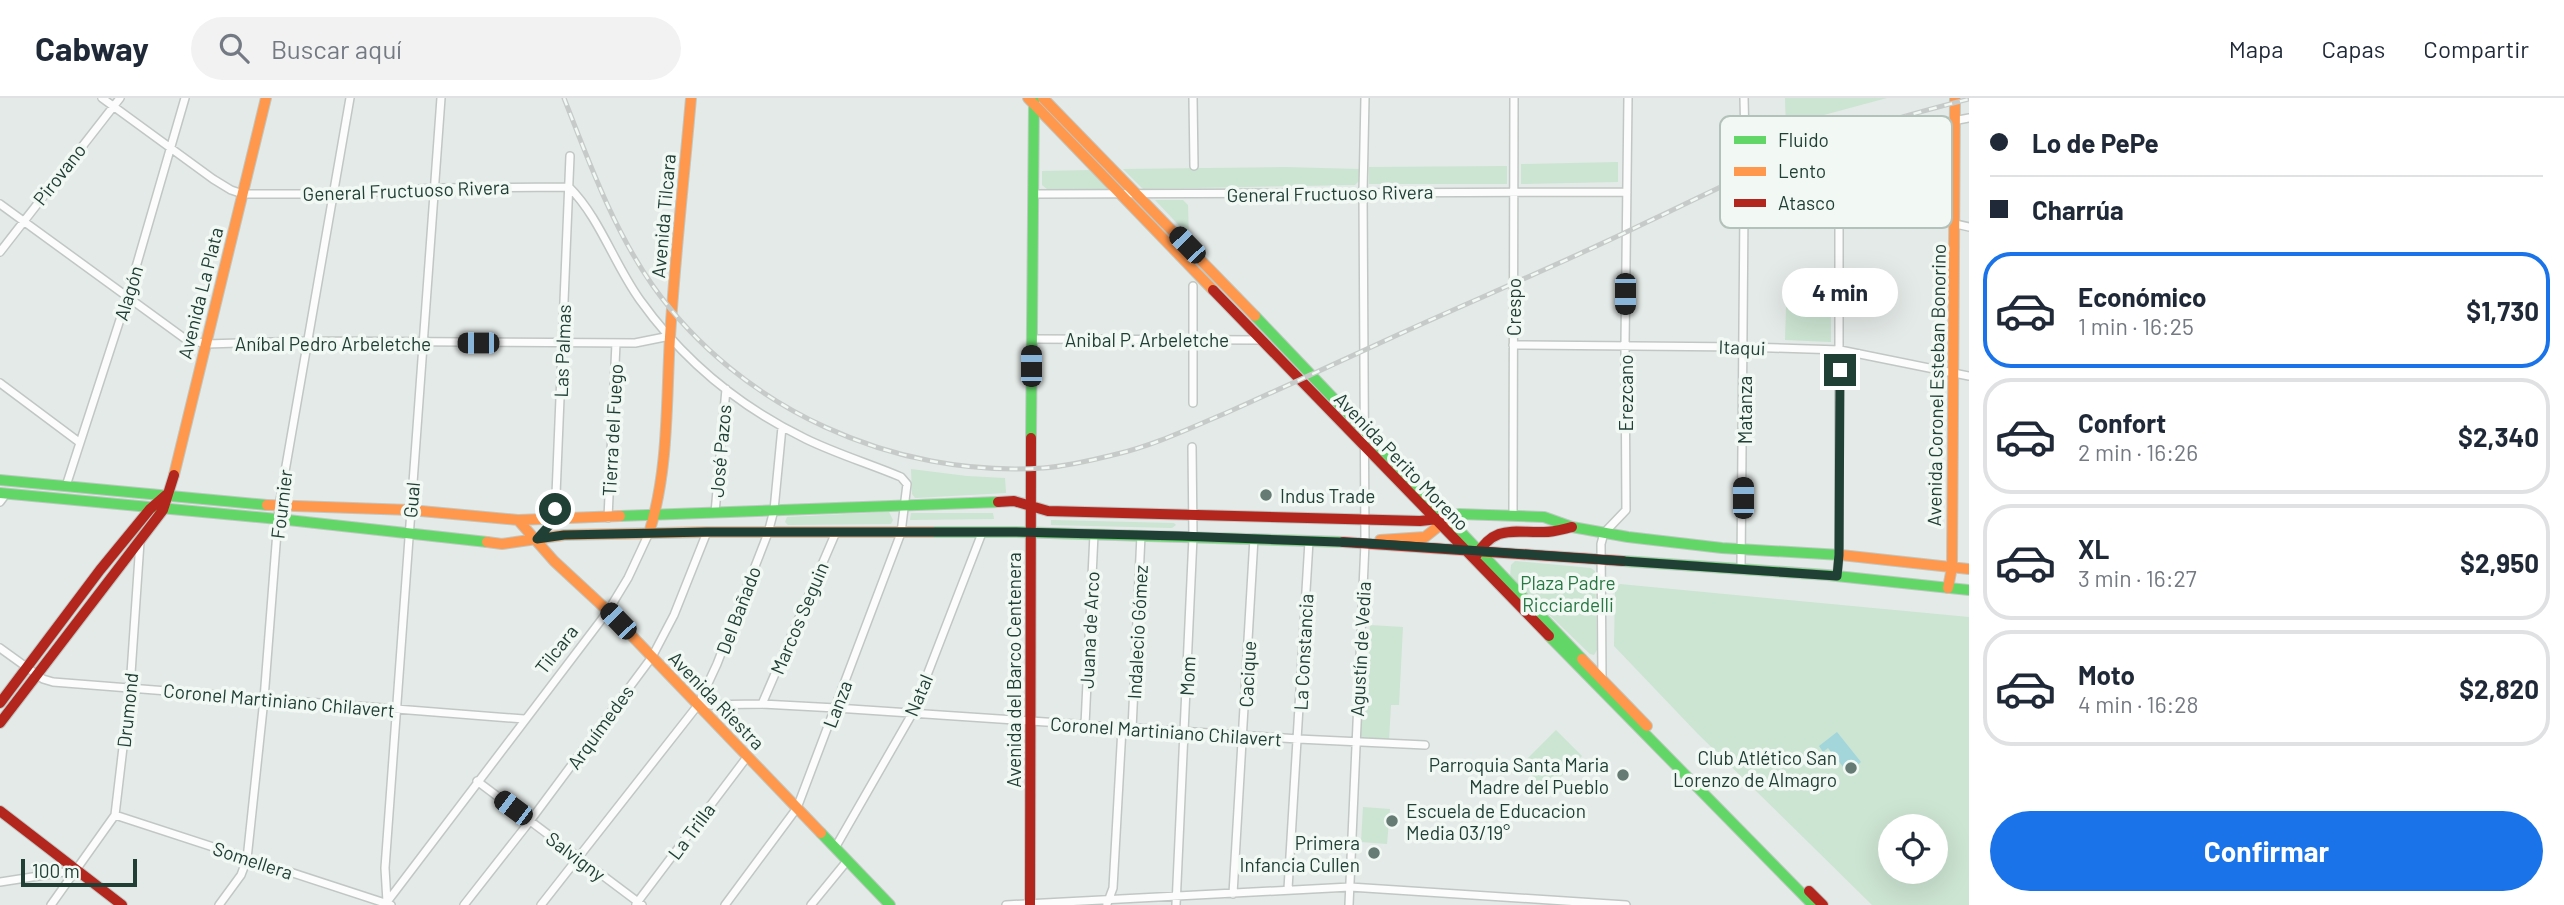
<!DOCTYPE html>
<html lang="es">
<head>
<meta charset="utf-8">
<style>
	body { margin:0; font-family:Barlow,sans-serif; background:#f2f2f3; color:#1f2937; height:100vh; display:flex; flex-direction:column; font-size:26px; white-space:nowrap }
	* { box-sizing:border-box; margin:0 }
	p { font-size:23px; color:#747a83 }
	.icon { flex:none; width:38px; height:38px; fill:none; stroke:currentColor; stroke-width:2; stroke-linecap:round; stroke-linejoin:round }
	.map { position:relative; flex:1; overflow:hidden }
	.drawer { display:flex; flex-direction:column; background:#fff; width:595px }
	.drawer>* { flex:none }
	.hud { display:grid; align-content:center; height:154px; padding:0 21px; background:#fff }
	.fabs { position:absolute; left:1878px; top:716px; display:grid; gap:14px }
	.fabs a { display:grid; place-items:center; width:70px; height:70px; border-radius:50%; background:#fff; box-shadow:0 7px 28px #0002; font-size:35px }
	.scale { position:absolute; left:21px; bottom:18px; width:116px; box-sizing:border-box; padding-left:7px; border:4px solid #203f35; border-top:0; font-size:19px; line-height:24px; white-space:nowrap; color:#203f35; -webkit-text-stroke:5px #f2f9f5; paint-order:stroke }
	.end { position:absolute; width:32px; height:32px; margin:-16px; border:9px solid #203f35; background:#fff; box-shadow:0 0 0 4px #fff }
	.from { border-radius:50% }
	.bubble { position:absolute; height:49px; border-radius:24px; background:#fff; box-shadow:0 7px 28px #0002; font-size:23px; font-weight:700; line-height:49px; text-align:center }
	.car { position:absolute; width:21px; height:42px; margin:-21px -10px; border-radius:9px; box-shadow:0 0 5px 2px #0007; background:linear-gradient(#222 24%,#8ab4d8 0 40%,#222 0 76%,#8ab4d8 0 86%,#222 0) }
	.hud b { display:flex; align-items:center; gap:24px; height:66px; font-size:26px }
	.hud b+b { border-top:2px solid #e0e1e3 }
	.hud i { width:18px; height:18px; background:#1f2937 }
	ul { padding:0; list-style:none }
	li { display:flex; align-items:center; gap:21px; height:116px; margin:0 14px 10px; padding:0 7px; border:4px solid #e0e1e3; border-radius:28px }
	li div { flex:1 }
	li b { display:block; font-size:26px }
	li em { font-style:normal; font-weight:700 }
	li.active { border-color:#1a73e8 }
	li>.icon { width:63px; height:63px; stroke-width:1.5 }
	.cta { display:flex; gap:14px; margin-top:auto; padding:14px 21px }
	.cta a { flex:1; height:80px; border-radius:42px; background:#1a73e8; color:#fff; font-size:28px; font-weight:700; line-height:80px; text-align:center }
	header { display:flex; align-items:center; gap:42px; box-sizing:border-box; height:98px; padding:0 35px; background:#fff; border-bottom:2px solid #e0e1e3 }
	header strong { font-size:33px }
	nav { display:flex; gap:38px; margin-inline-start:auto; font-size:24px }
	.search { width:490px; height:63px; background:#f2f2f3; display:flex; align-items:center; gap:18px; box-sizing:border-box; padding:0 24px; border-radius:38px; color:#747a83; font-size:26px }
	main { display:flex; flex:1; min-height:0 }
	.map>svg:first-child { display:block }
	.green { fill:#cce4d2; fill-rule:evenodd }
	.water { fill:#a2d6da }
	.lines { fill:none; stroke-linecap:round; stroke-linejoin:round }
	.street-casing { stroke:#c1c7c4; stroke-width:10 }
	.fast-casing { stroke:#bfc8c4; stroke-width:12 }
	.slow-casing { stroke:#bfc8c4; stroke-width:12 }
	.jam-casing { stroke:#bfc8c4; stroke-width:12 }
	.street { stroke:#fbfcfb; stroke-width:7 }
	.fast { stroke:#63d668; stroke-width:10 }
	.slow { stroke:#ff974d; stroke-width:10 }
	.jam { stroke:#b3261e; stroke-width:10 }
	.rail-casing { stroke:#c6cbc9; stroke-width:5 }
	.rail { stroke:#f2f9f5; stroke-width:2.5; stroke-dasharray:8; stroke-linecap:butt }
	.route { stroke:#203f35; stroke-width:9 }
	.poi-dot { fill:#657b73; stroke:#f2f9f5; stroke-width:2.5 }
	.labels { text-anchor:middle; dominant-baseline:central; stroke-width:7; stroke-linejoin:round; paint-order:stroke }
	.street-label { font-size:19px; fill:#203f35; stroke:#f2f9f5 }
	.poi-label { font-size:19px; fill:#203f35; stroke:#f2f9f5; text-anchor:end }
	.park-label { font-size:19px; fill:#287843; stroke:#f2f9f5 }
	.key { fill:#f2f9f5; stroke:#b3c1bb; stroke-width:2 }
	.key-label { font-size:19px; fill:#203f35 }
</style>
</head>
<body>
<header>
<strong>Cabway</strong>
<div class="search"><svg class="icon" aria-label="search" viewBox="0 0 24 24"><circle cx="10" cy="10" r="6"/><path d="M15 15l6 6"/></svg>Buscar aquí</div>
<nav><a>Mapa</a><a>Capas</a><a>Compartir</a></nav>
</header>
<main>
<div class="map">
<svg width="1969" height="807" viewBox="0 0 1969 807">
	<rect width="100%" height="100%" fill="#e4eae7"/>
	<path class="green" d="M1785 0H1887L1798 24 1786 33Z
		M1618 64V84L1521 86V66Z
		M1507 68V86H1369V69Z
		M1285 69 1359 71V83L1355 87 1143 91 1123 71Z
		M1092 72 1111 92H1048L1042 87V73Z
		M1155 102H1183L1188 107 1189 138Z
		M1786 209 1831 210V244L1785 242Z
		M911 371 967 378 1005 380 1006 395 915 400 912 396Z
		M889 414 893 422 891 426 788 427 785 424 787 419Z
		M911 415H993L994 421 910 422Z
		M1051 422 1174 425 1176 427 1172 430 1051 427Z
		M1515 463 1591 470 1595 473 1597 552 1594 557 1590 556 1510 479 1511 467Z
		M1620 486 1969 519V807H1872L1697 635 1614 548 1615 491ZM1890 728H1936V774H1890Z
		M1370 527 1403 529 1399 607H1391L1389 642 1358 640 1361 590H1368Z
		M1556 632 1582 658 1546 693 1521 667Z
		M1363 709 1390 711 1387 746 1361 744Z"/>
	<path class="water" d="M1837 634 1861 664 1848 675 1828 650 1823 654 1819 648Z"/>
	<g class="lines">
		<defs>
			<path id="street" d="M102 0 213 81 231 92 243 96H332L436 90 569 89
				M1193 0 1194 68
				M1744 0 1745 42
				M1849 50 1891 35 1969 20
				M569 89C600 120 614 166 640 202 683 262 740 309 806 341 837 356 870 366 901 379L907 386 901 435 797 710 725 807
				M1033 96 1627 94
				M0 106 184 240 206 246 307 243 635 245 670 238
				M0 154 120 0
				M1193 188V305
				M1032 241 1262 242
				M1513 247 1744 249 1840 252 1969 278
				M0 285 79 344
				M66 388 127 200 185 0
				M0 404 6 396
				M715 415 726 291
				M1513 417 1514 0
				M608 420 616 245
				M537 441 555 421 570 58
				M1741 471 1744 110
				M1837 478 1839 457V99L1969 129
				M0 550 43 581 53 584 524 621
				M1602 580 1601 446 1604 435 1626 412 1625 247 1628 0
				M762 606 836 434
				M698 607 762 606 836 610 1298 641 1425 647
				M1085 627 1094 436
				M1132 631 1141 437
				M477 683 642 807
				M115 717 391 807
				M835 750 912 616 982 435
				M0 784 77 772
				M1288 791 1309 443
				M1233 796 1254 440
				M387 804 385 770 441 0
				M387 804 608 513 628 480 649 435
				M636 806 747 659
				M1107 806 1113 790 1122 630
				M51 807 115 717 130 590 140 444
				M219 807 241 777 247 761 264 601 279 408 350 0
				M464 807 530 723 652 559 674 517 707 434
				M541 807 698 607 717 566 768 435 774 412 782 329
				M811 807 847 763
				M1006 807 1350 789 1626 807
				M1176 807 1193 439 1192 349
				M1349 807 1365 445 1363 94 1365 0"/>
			<path id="fast" d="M1255 218 1582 561
				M1031 340 1034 3
				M0 382 267 407
				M0 395 288 422 487 444
				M620 418 998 404
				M1447 420 1459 416 1544 419 1572 429 1628 439 1722 450 1841 457
				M932 434H1014L1343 444
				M1623 463 1827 477 1969 492
				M1549 538 1813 807
				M821 735 890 807"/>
			<path id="slow" d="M1028 0 1213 192
				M1043 0 1255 218
				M174 377 266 0
				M267 407 410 412 518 422 620 418
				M518 422 554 463 608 513 821 735
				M649 435C669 371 666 305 670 239 675 159 684 80 691 0
				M1380 442 1425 439 1444 424
				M487 444 502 446 564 437 707 434H932
				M1841 457 1969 471
				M1948 490 1952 469 1955 0
				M1582 561 1647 628"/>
			<path id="jam" d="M1213 192 1549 538
				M998 404 1014 403 1048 413 1420 423 1447 420
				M1343 444 1623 463
				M1476 458C1495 426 1513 435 1544 434 1554 434 1563 431 1572 429
				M0 605 100 472 150 411 166 397
				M0 625 163 412 174 377
				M0 713 122 807
				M1809 793 1823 807
				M1030 807 1031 340"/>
		</defs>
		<use href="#street" class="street-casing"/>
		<use href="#fast" class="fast-casing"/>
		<use href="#slow" class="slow-casing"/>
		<use href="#jam" class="jam-casing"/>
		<use href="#street" class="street"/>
		<use href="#fast" class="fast"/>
		<use href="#slow" class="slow"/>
		<use href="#jam" class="jam"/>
		<defs>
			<path id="rail" d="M564 0C589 64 613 131 653 188 740 311 894 380 1043 370 1068 368 1093 362 1117 356 1155 347 1190 330 1226 315 1282 290 1337 265 1393 239 1476 201 1561 166 1643 126 1691 104 1738 79 1787 59 1846 34 1907 17 1969 1"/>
		</defs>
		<use href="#rail" class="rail-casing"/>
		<use href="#rail" class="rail"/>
	</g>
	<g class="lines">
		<path class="route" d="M555 411V421L537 441 564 437 707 434H1014L1180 438 1365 445 1837 478 1839 457 1840 272"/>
	</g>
	<g class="poi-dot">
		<circle cx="1266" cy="397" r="7"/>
		<circle cx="1851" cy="670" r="7"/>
		<circle cx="1623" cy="677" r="7"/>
		<circle cx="1392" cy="723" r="7"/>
		<circle cx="1374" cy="755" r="7"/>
	</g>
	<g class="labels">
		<g class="street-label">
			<text transform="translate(59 76) rotate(-52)">Pirovano</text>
			<text transform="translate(406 92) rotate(-2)">General Fructuoso Rivera</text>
			<text transform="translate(1330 95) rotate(-1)">General Fructuoso Rivera</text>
			<text transform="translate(663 118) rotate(-85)">Avenida Tilcara</text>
			<text transform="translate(128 195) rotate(-73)">Alagón</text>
			<text transform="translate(200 195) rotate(-76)">Avenida La Plata</text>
			<text transform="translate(1513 209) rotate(-90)">Crespo</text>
			<text x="1147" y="241">Anibal P. Arbeletche</text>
			<text x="333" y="245">Aníbal Pedro Arbeletche</text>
			<text transform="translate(1742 249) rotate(2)">Itaqui</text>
			<text transform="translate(562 253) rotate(-88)">Las Palmas</text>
			<text transform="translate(1936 287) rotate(-89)">Avenida Coronel Esteban Bonorino</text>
			<text transform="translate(1625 295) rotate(-90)">Erezcano</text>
			<text transform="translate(1744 312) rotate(-90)">Matanza</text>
			<text transform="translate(612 332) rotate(-87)">Tierra del Fuego</text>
			<text transform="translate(720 353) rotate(-85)">José Pazos</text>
			<text transform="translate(1402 363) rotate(46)">Avenida Perito Moreno</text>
			<text transform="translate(411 402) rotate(-85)">Gual</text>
			<text transform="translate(281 406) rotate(-83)">Fournier</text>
			<text transform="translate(738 512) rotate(-69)">Del Bañado</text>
			<text transform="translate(799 520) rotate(-67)">Marcos Seguin</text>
			<text transform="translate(1089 532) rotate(-87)">Juana de Arco</text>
			<text transform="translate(1137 534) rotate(-87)">Indalecio Gómez</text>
			<text transform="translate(556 551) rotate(-52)">Tilcara</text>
			<text transform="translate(1360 551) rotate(-87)">Agustín de Vedia</text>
			<text transform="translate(1303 554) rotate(-87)">La Constancia</text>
			<text transform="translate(1013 572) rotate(-90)">Avenida del Barco Centenera</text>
			<text transform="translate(1247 576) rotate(-87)">Cacique</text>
			<text transform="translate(1187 578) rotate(-87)">Mom</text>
			<text transform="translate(918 597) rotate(-67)">Natal</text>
			<text transform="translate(279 602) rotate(5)">Coronel Martiniano Chilavert</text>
			<text transform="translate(717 602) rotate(46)">Avenida Riestra</text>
			<text transform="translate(837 606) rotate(-69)">Lanza</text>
			<text transform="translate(127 612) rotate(-84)">Drumond</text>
			<text transform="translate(600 629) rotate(-54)">Arquímedes</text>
			<text transform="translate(1166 633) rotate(4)">Coronel Martiniano Chilavert</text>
			<text transform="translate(691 733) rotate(-53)">La Trilla</text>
			<text transform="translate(576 758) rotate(37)">Salvigny</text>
			<text transform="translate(253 762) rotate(18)">Somellera</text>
		</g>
		<g class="poi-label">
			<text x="1280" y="397" text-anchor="start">Indus Trade</text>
			<text x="1837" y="659">Club Atlético San<tspan x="1837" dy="22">Lorenzo de Almagro</tspan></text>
			<text x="1609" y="666">Parroquia Santa Maria<tspan x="1609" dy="22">Madre del Pueblo</tspan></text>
			<text x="1406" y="712" text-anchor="start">Escuela de Educacion<tspan x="1406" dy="22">Media 03/19°</tspan></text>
			<text x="1360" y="744">Primera<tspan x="1360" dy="22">Infancia Cullen</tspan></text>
		</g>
		<g class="park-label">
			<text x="1568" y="484">Plaza Padre<tspan x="1568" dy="22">Ricciardelli</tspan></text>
		</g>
	</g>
	<rect x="1720" y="18" width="232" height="112" rx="10" class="key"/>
	<rect x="1734" y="38" width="32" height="8" fill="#63d668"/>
	<rect x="1734" y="69" width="32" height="9" fill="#ff974d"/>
	<rect x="1734" y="101" width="32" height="8" fill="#b3261e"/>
	<g class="key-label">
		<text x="1778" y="49">Fluido</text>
		<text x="1778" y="80">Lento</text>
		<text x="1778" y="112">Atasco</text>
	</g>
</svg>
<div class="fabs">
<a><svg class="icon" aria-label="locate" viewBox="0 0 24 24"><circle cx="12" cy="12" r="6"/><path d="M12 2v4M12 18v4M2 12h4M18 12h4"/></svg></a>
</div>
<div class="scale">100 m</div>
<i class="end from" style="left:555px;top:411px"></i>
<i class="end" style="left:1840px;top:272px"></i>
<div class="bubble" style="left:1782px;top:170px;width:116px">4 min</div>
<i class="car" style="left:1187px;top:147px;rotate:316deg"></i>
<i class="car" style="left:1625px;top:196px;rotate:180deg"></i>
<i class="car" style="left:478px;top:245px;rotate:270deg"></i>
<i class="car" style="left:1031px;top:268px;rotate:0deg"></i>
<i class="car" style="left:1743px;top:400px;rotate:0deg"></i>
<i class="car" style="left:618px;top:523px;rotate:316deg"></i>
<i class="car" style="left:513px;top:710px;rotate:307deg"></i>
</div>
<section class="drawer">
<div class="hud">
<b><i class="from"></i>Lo de PePe</b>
<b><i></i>Charrúa</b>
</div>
<ul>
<li class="active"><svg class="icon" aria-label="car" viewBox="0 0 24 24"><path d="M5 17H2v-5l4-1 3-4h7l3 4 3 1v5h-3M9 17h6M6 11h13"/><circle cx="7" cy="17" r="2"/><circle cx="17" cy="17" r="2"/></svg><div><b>Económico</b><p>1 min · 16:25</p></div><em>$1,730</em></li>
<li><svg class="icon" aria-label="car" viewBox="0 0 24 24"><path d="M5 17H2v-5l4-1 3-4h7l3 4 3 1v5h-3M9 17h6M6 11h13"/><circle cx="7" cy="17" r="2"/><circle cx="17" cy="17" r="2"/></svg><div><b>Confort</b><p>2 min · 16:26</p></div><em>$2,340</em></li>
<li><svg class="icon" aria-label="car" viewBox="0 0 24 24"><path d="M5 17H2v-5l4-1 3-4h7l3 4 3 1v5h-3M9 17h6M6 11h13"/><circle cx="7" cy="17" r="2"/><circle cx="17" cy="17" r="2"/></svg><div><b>XL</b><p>3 min · 16:27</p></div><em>$2,950</em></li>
<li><svg class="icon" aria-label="car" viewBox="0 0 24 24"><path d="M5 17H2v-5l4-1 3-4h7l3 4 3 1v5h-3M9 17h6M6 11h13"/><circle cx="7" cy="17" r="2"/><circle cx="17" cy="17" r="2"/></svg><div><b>Moto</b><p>4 min · 16:28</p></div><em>$2,820</em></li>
</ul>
<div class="cta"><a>Confirmar</a></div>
</section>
</main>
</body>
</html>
